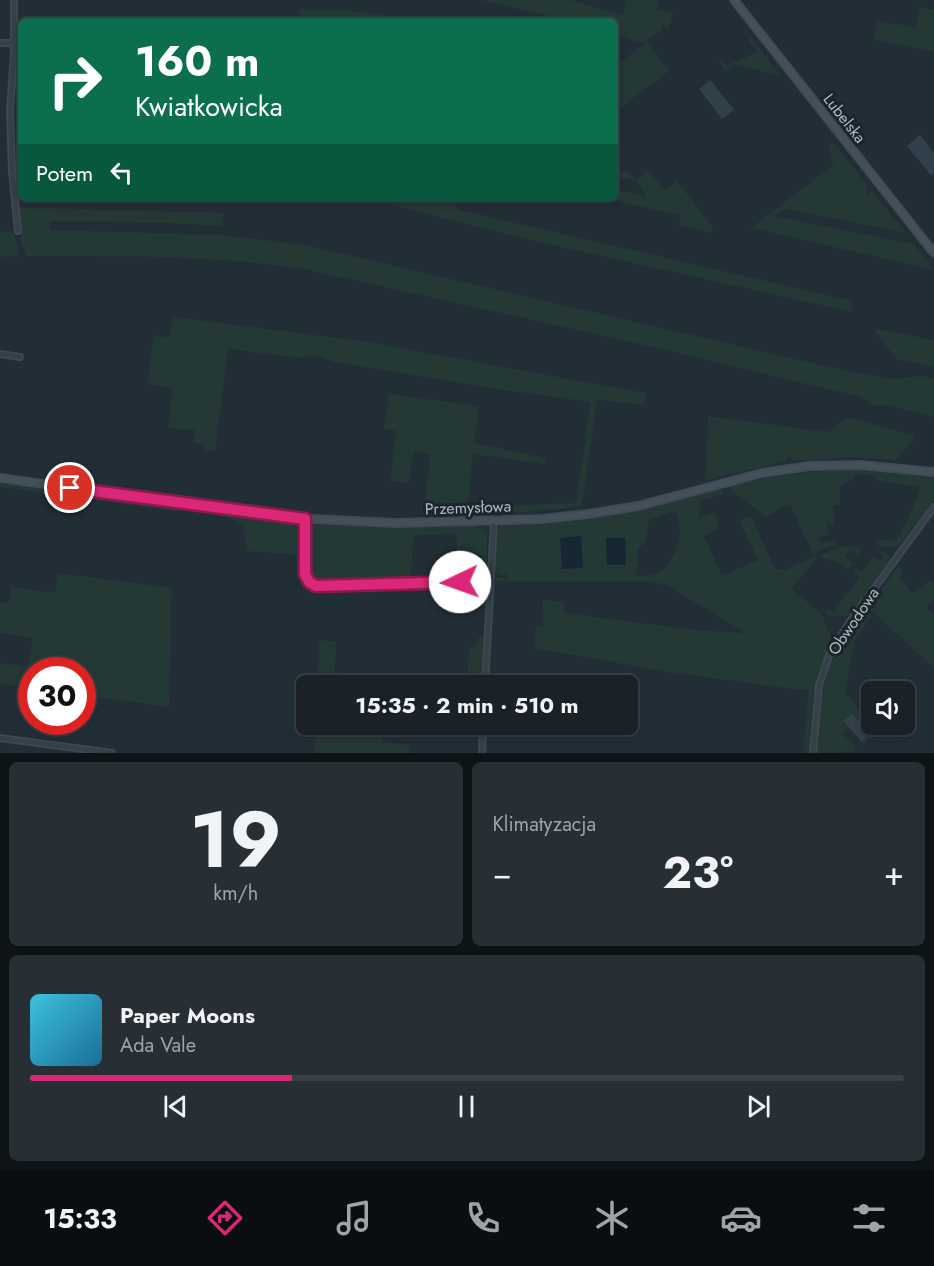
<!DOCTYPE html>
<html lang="pl">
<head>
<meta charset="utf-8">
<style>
  body { margin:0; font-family:Jost,sans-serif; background:#272f34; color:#f1f3f6; height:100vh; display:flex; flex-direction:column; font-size:22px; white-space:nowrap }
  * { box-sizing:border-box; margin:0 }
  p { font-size:20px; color:#9fa4a8 }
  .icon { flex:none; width:33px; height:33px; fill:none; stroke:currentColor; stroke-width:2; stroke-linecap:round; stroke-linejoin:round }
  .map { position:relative; height:753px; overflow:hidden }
  .details { display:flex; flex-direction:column; gap:9px; padding:9px; background:#0e1316; flex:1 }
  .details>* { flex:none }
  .top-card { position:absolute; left:18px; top:18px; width:600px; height:183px; border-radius:9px; box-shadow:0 3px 9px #0003,0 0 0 2px #383f45; background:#0b6e4f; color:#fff; overflow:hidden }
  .tools { position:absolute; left:861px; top:681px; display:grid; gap:12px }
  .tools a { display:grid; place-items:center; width:54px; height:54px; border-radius:9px; background:#1a2228; box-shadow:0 3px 9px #0003,0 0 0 2px #383f45; font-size:30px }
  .speed { position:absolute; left:18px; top:657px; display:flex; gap:12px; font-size:30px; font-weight:700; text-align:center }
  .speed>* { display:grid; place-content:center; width:78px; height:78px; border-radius:50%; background:#1a2228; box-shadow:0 3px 9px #0003,0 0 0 2px #383f45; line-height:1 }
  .speed .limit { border:9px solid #d22; background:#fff; color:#111 }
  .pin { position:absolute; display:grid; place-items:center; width:51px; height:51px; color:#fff; margin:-26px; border:3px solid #fff; border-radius:50%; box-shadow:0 2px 6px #0007 }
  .me { position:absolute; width:66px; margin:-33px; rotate:267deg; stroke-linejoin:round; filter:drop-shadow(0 0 4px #0008) }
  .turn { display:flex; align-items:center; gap:21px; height:126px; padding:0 18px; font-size:27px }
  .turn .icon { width:78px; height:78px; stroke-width:2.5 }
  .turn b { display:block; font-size:42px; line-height:51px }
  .then { display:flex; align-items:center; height:57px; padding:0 18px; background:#0003; gap:12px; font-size:22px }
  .big { font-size:45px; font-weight:700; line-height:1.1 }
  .details .tile { flex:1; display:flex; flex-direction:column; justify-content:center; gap:9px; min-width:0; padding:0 21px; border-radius:9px; background:#272f34 }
  .details .dial { align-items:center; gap:0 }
  .dial b { font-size:78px; line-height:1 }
  .song { display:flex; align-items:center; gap:18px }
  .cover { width:72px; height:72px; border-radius:9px; background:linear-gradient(135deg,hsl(190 70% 55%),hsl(200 70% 35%)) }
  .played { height:6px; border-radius:3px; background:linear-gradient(90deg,#db2777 30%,#383f45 30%) }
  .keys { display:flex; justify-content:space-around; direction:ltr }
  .heat { display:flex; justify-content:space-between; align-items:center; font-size:33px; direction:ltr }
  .details .tiles { flex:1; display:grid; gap:9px; grid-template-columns:1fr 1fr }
  .tile:last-child { grid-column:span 2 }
  .trip { position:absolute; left:296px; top:675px; width:342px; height:60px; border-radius:9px; background:#1a2228; box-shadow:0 3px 9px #0003,0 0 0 2px #383f45; font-weight:700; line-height:60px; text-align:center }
  .tab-bar { display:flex; height:96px; justify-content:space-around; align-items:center; background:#0a0e10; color:#9fa4a8 }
  .tab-bar .icon { width:42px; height:42px }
  .tab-bar .selected { color:#db2777 }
  .tab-bar b { font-size:27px; color:#f1f3f6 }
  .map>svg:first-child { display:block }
</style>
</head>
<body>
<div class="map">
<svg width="934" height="753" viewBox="0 0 934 753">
  <rect width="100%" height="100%" fill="#222e36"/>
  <g fill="#243836" fill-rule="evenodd">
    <polygon points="481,0 570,0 623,15 626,0 659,0 657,9 673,13 669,28 661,25 662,30 643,43 615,35 615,21 568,21"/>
    <polygon points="919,7 934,10 934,51 873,40 877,21 916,27"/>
    <polygon points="300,9 342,10 436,21 300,21"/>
    <path d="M750 36 781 76 734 64 725 70 718 61 721 59 727 66C736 60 747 59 758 51L749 42Z"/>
    <polygon points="647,42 669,71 620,108 615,101 615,67"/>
    <polygon points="833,142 869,187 865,191 867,195 872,191 906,233 785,209 774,216 914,244 934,270 751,228 834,164 830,158 832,155 828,147"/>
    <polygon points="615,169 629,173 635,180 648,170 665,191 677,181 714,229 710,233 679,225 681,216 606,198 615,198 615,189 647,196 635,180 615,177"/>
    <polygon points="362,198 449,198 455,201 459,210 853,301 852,312 530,240"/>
    <path d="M18 207 224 213 222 226 170 223 50 221 49 230 221 235 305 245 834 368 889 379 923 376 934 379V417L885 405 873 406 861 397 627 341 304 269C211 255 120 256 26 256L21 243Z"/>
    <polygon points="14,231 19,256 0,257 0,232"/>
    <polygon points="173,317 362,341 646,393 644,405 597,400 582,506 528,512 424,515 430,454 414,451 409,483 390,481 396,431 384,429 389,394 479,406 474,443 545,458 547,462 543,464 473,454 467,507 576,503 591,402 483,387 333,362 315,355 301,358 228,349 215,451 204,450 204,445 193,442 195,430 168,428 173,388 147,384 154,335 170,338"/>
    <polygon points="876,329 934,340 934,367 896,359 876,332"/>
    <polygon points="708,416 828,432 848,417 916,436 896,460 853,457 793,461 792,458 787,458 787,461 706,480"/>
    <path d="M838 469 872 470 934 476V500L901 543 894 547 878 546 875 539 896 541 908 519 921 487 878 481 875 475 854 474V478L840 486V505H833L835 526H831L827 520 829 535 819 537 820 543 834 541 836 544 815 553 811 550 791 506C779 504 775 516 765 516L728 488 730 486 770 477Z"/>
    <polygon points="0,483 177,506 181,512 0,487"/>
    <path d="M722 488 725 493 701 501 699 518 713 513 716 514 719 529 704 536 722 576 758 560 740 522 739 520 751 516 775 569 786 570 815 556 817 558 791 589 821 613 832 639C815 675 809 713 810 753H803L809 689 801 690 668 672 534 648 536 626H542L543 600 564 602V613L696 630 746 633 666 585 654 582 494 581 496 578H508V574L500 575 495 572 497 529 500 525 559 522 631 512ZM675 511C687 530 675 565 655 574 649 576 642 576 636 576L638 549 646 541 649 520Z"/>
    <polygon points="223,514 300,524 303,528 301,555 246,551 244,527"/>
    <polygon points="308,524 378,527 475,525 487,532 487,572 480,578 455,579 457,534 418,535 413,536 411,581 326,585 315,583 307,575"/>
    <polygon points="846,546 862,548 858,555 851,550 845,557 853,563 847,569 836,561 824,559 819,555"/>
    <polygon points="878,551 888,553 890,560 849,615 832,617 827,615 826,608 833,612 860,577 854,571 855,568 862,572 873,557 880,561 883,556"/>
    <polygon points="897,567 903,571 899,578 914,594 930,580 934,583 934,599 926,607 934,615 934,668 871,610 872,603"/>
    <polygon points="58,573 172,588 169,707 83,695 82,670 32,670 31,688 0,683 0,663 28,667 33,638 0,633 0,602 9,603 11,587 55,593"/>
    <path d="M865 614 871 616 855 639 845 693 868 718 871 717 872 724 878 725 881 730 863 745 862 742 871 733 852 713 843 721 848 727 842 733 855 747V752L816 753C816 708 823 666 849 630 853 623 857 616 865 614Z"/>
    <polygon points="477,638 484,639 482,685 467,685 469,648 476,646"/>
    <polygon points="319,640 336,642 335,672 352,674 352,685 317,685"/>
    <polygon points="316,725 350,725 350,732 382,734 382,742 410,745 410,752 420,753 315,753"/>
  </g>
  <g fill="#162733">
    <polygon points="581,536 583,568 562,569 560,538"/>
    <polygon points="606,538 625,538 626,565 607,565"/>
  </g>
  <g fill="#31404a">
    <polygon points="710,80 734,110 722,119 699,89"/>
    <polygon points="920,135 934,153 934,173 931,175 907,146"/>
    <polygon points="852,713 871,734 862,742 843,721"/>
  </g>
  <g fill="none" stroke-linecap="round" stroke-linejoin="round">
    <g stroke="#3e4951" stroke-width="8">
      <g id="street">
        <polyline points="14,0 14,53 10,111 12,170 18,231"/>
        <polyline points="0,43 13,43"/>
        <polyline points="0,354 20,357"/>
        <polyline points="305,519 305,574 309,582 316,586 451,584 490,579"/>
        <polyline points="485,686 494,520"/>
        <polyline points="0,738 112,753"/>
        <polyline points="482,753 483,724"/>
        <polyline points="813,753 819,685 830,653 853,617 934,507"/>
      </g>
    </g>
    <g stroke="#3e4951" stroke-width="10">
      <g id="secondary">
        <polyline points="734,0 934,253"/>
        <polyline points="0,478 291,518 396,523 542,519 588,514 638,506 762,473 809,466 860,465 934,472"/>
      </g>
    </g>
    <use href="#street" stroke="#354047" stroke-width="4.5"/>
    <use href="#secondary" stroke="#43505a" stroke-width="7"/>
  </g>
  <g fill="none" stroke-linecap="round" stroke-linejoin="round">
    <g stroke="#8e194d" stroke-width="15">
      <polyline id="route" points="70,488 305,519 305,574 309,582 316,586 460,582"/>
    </g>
    <use href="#route" stroke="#db2777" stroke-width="10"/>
  </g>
  <g text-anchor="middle" stroke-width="6" stroke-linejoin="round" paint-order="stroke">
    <g font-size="16" fill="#b0bbc4" stroke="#1b252c">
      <text transform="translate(845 118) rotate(52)" y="6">Lubelska</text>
      <text transform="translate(468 507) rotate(-2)" y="6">Przemysłowa</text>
      <text transform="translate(853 621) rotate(-56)" y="6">Obwodowa</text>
    </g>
  </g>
</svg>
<div class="tools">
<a><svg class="icon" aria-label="sound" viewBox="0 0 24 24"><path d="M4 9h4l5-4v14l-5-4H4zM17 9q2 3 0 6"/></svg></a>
</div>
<div class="speed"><div class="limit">30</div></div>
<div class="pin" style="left:70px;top:488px;background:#d93025"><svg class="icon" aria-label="arrive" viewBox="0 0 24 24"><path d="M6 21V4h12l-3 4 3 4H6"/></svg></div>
<svg class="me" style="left:460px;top:582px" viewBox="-20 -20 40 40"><circle r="19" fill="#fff"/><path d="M0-13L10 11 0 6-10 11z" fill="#db2777"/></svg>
<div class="trip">15:35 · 2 min · 510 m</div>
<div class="top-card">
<div class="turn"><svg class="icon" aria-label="right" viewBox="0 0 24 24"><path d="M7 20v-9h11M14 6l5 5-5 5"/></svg><div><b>160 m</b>Kwiatkowicka</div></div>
<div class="then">Potem<svg class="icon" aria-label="left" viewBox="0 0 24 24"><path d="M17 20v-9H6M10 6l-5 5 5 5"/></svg></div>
</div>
</div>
<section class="details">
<div class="tiles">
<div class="tile dial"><b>19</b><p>km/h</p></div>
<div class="tile"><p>Klimatyzacja</p>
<div class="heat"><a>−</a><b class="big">23°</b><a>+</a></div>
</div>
<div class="tile">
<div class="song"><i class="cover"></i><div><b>Paper Moons</b><p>Ada Vale</p></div></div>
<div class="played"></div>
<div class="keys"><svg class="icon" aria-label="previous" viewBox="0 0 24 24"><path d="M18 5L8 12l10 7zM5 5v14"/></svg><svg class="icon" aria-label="pause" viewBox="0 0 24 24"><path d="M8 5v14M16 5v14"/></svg><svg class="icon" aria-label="next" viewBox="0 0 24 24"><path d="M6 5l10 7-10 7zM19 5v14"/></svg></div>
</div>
</div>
</section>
<nav class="tab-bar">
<b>15:33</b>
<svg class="icon selected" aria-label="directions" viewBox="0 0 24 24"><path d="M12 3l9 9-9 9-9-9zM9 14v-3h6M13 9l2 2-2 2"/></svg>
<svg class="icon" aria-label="music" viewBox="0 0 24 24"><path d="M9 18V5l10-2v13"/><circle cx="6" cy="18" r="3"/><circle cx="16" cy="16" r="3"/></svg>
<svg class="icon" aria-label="phone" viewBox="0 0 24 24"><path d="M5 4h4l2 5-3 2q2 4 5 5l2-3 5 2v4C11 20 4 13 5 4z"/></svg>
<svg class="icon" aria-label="climate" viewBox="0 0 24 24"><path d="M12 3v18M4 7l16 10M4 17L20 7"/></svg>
<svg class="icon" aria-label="car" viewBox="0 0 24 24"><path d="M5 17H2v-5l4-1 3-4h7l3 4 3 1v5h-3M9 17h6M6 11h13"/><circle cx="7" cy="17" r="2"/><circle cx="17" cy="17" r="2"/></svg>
<svg class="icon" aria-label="filters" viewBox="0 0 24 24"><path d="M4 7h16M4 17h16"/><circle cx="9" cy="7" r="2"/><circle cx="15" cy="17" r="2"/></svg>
</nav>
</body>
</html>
